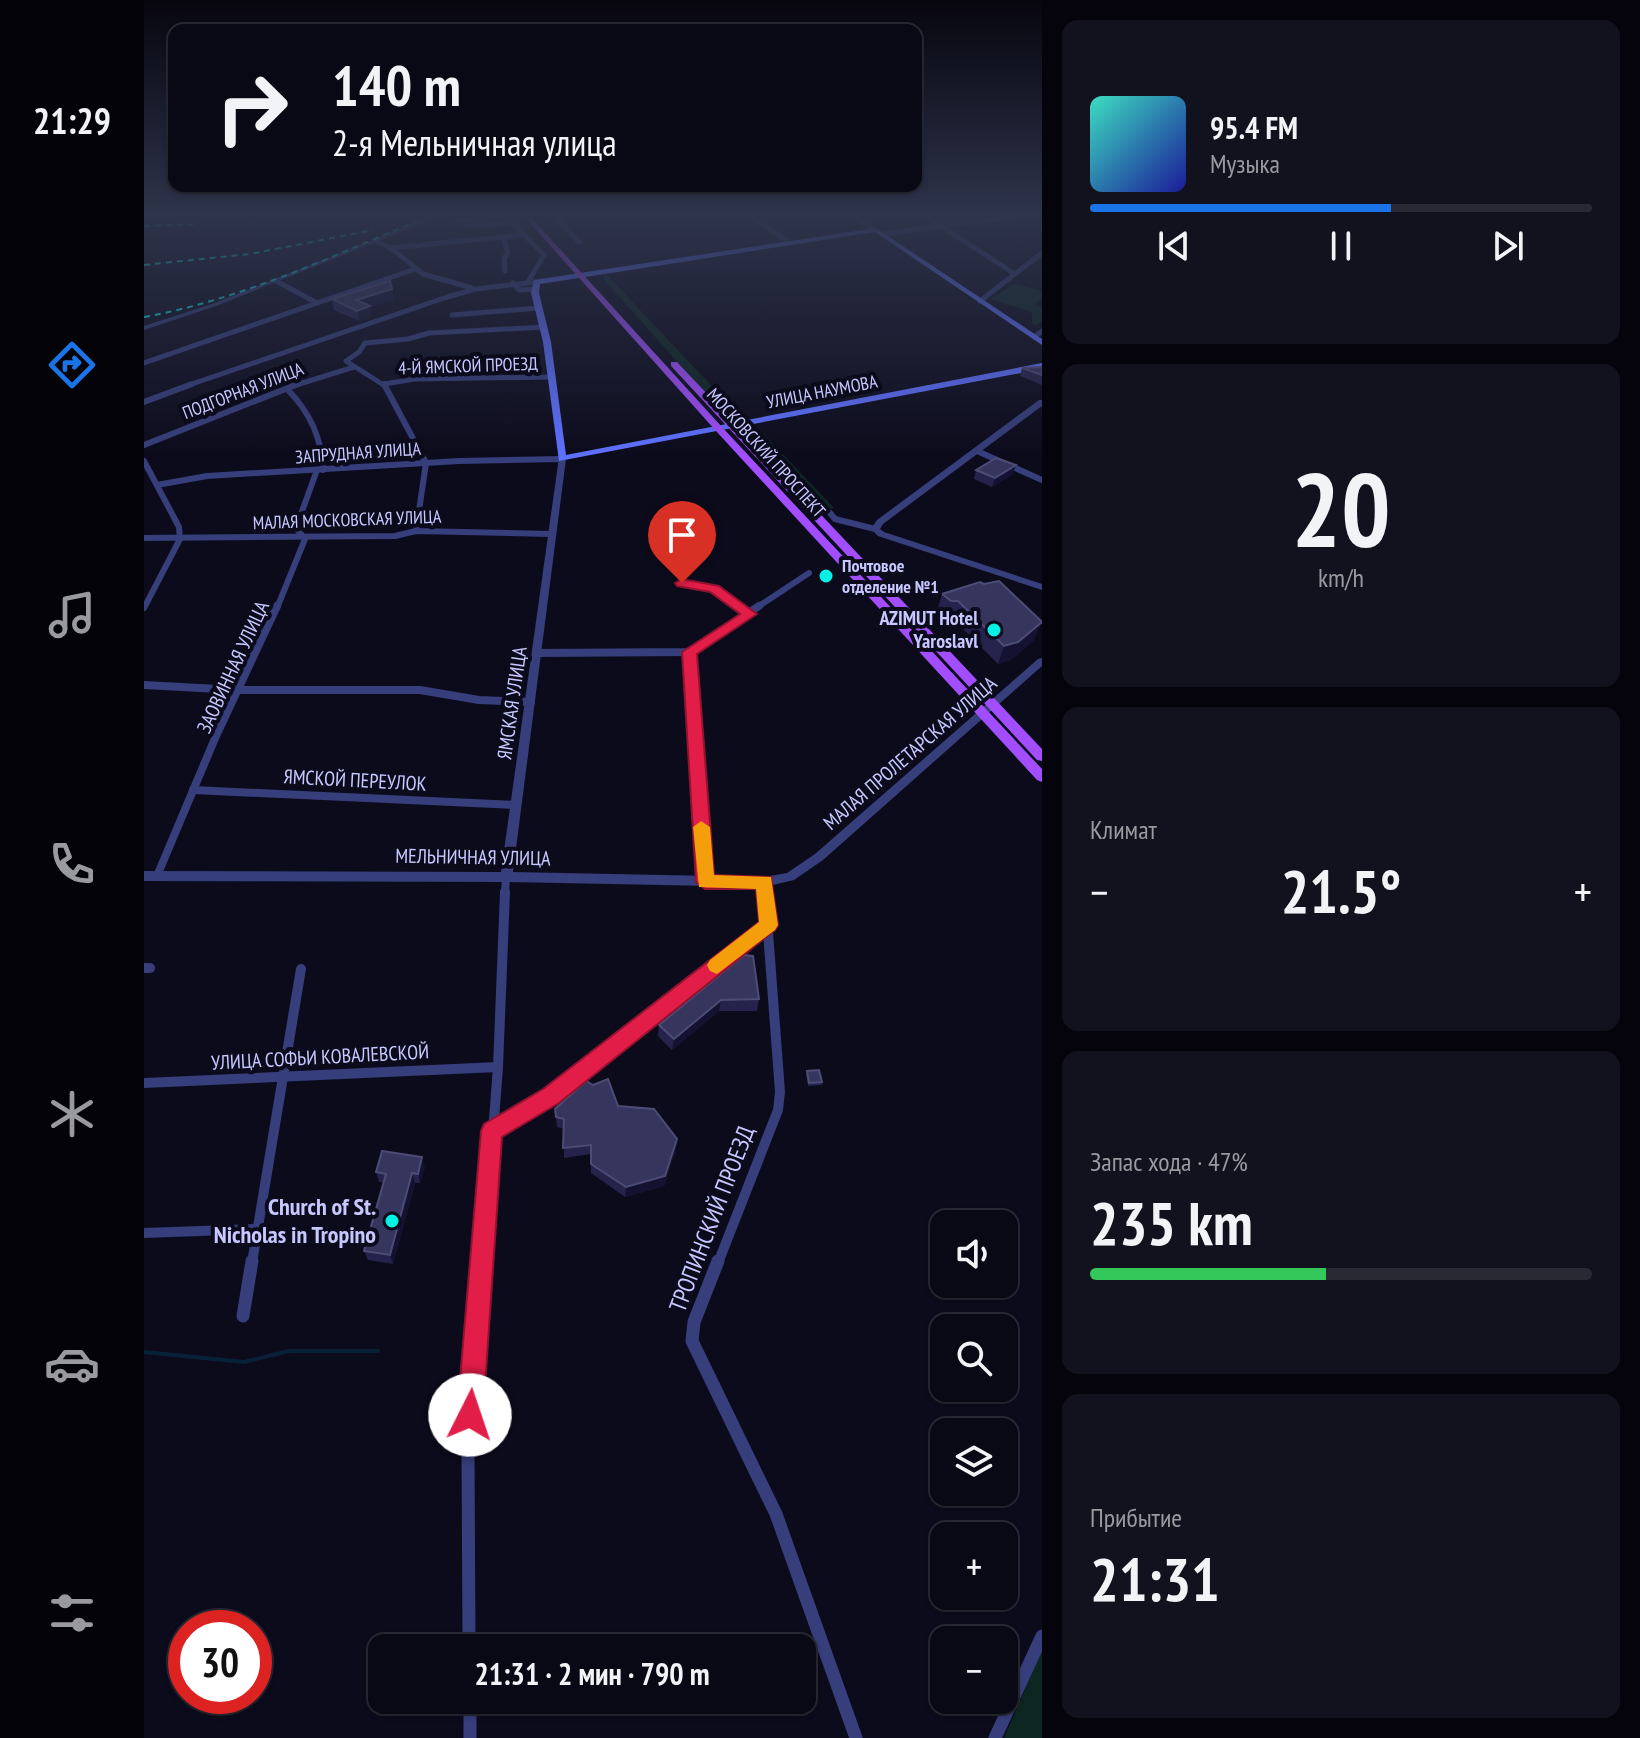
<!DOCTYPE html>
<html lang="ru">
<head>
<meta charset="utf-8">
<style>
  body { margin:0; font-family:"PT Sans Narrow",sans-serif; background:#12111e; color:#f1f3f6; height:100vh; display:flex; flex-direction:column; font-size:30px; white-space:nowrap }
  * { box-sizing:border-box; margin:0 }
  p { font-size:26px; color:#999aa0 }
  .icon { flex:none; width:44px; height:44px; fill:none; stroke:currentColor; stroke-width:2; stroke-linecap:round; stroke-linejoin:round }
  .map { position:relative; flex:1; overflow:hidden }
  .panel { display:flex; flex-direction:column; gap:20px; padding:20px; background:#05040c; width:598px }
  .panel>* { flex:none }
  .hud { position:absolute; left:24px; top:24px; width:754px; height:168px; border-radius:16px; box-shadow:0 2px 6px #0004,0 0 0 2px #292934; background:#090815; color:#f1f3f6; overflow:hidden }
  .fabs { position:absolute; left:786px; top:1210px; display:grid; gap:16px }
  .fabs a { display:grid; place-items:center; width:88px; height:88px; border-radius:16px; background:#090815; box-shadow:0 2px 6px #0004,0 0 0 2px #292934; font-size:40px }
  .speed { position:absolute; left:24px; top:1610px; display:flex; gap:16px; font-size:40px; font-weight:700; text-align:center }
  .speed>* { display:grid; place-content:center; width:104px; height:104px; border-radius:50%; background:#090815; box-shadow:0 2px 6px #0004,0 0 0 2px #292934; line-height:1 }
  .speed .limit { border:12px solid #d22; background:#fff; color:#111 }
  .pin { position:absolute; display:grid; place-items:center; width:68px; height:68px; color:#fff; margin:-82px -34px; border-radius:50% 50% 50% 0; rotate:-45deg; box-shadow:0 0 8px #0007 }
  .pin .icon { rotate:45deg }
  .me { position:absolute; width:88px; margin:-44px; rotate:4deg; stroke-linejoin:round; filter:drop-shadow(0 0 6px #0008) }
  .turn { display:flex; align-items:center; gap:28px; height:168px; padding:0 32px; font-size:36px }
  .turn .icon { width:104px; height:104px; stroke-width:2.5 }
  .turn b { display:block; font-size:56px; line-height:68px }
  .big { font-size:60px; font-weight:600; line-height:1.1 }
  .panel .widget { flex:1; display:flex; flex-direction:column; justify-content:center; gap:12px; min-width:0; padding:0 28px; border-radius:16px; background:#12111e }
  .panel .dial { align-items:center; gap:0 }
  .dial b { font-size:104px; line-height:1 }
  .song { display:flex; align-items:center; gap:24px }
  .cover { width:96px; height:96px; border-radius:12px; background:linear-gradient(135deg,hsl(170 70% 55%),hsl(240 70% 35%)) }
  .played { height:8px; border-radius:4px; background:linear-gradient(90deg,#1a73e8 60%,#292934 60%) }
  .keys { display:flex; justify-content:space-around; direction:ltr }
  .heat { display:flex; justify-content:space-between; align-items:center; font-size:44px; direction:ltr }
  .charge { height:12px; border-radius:6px; background:linear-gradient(90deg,#34c759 47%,#292934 0) }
  .trip { position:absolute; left:224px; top:1634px; width:448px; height:80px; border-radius:16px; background:#090815; box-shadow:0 2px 6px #0004,0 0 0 2px #292934; font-weight:600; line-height:80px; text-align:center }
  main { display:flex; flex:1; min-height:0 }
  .dock { display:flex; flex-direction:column; width:144px; justify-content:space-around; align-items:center; background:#040308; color:#999aa0 }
  .dock .icon { width:56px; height:56px }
  .dock .current { color:#1a73e8 }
  .dock b { font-size:36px; color:#f1f3f6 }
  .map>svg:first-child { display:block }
</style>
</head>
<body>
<main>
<nav class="dock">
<b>21:29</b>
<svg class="icon current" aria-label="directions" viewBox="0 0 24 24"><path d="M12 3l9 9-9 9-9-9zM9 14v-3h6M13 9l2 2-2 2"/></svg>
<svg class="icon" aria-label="music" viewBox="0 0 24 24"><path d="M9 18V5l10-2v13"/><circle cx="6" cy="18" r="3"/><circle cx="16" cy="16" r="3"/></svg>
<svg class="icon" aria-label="phone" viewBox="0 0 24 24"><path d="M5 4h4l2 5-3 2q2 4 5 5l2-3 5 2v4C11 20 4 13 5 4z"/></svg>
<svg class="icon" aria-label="climate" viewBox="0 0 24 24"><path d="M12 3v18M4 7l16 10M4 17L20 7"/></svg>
<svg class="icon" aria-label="car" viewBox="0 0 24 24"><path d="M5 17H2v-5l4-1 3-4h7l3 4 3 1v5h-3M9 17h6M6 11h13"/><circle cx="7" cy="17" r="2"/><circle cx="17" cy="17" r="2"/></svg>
<svg class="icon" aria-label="filters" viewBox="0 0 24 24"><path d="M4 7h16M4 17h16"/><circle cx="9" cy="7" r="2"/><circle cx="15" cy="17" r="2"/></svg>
</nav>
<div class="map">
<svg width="898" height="1738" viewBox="0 0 898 1738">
  <rect width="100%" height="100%" fill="#0c0b1c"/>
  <g fill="#0e2622">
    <polygon points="462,274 597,417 581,416 459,278"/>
    <polygon points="871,284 898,291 898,298 891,304 898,308 898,321 893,325 888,324 888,312 846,299"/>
    <polygon points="614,428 690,508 673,512 606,435 607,430"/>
    <polygon points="898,1650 898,1738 860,1738"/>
  </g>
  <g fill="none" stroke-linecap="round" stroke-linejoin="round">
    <polyline stroke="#082138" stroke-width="4" points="0,1352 100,1362 145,1351 234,1351"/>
    <g stroke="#363e7b" stroke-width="5">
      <polyline points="360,214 400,255 384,282 389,282"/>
      <polyline points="408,214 435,242"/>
      <polyline points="605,214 646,243"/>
      <polyline points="707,214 732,230"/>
      <polyline points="778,214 871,274"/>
      <polyline points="410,216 424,214"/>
      <polyline points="313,221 361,215"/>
      <polyline points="323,226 368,223"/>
      <polyline points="738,234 887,214"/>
      <polyline points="359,238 364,253 360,258 361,271"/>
      <polyline points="233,242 247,248 279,274 328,288"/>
      <polyline points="247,248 378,235"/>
      <polyline points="132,281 173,303"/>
      <polyline points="369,283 375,290 392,289"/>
      <polyline points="836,301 898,253"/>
      <polyline points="308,315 394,308"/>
      <polyline points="890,337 898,331"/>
      <polyline points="0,363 271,269"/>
      <polyline points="240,384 271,379 409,377"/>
      <polyline points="42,386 303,297 332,289 393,282"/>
      <polyline points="149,386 210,367"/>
      <polyline points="241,386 202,361 215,352 221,343 264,339 285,333 401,327"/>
    </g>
    <g stroke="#363e7b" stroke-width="6">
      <polyline points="240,384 282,463 272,531"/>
      <path d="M143 389C166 412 178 438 179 470"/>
      <polyline points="0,402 48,384"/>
      <polyline points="0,445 154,384"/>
      <polyline points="833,451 898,480"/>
      <polyline points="0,461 35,527 36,539 0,608"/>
      <polyline points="13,485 63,476 315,461 418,459"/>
      <polyline points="686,513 691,519 731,529"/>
      <polyline points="0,538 251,536 272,531 407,534"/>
      <polyline points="538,583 570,589 596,608"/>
      <polyline points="133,608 161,539 152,528 173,470"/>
      <polyline points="612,608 665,573"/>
    </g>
    <g stroke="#363e7b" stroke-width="8">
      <polyline points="593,606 605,614"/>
      <polyline points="545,652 561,882"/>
      <polyline points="394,653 545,652 615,606"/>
      <polyline points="0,685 93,690 276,690 335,700 387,702"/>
      <polyline points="49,790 372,805"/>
      <polyline points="13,876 72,736 133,606"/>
      <polyline points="620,882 621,894"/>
      <polyline points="361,894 362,877"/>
    </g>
    <g stroke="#363e7b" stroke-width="10">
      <polyline points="0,968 6,968"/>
      <polyline points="0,1083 354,1067"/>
      <polyline points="348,1131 407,1096 625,925"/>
      <polyline points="0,1233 115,1229"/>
      <polyline points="108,1263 157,969"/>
      <polyline points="339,1263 354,1067 361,892"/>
      <polyline points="574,1263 634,1110 636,1092 621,892"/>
    </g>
    <g stroke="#363e7b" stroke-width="13">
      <polyline points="574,1261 550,1322 548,1341 632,1514 712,1738"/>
      <polyline points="99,1316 108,1261"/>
      <polyline points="325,1648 324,1447 339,1261"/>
      <polyline points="326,1700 326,1738"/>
      <polyline points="851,1738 898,1636"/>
    </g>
    <g fill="#363e7b" fill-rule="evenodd">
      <polygon points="295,214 302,214 72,306 0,330 0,326 68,304"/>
      <polygon points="895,400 898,400 898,406 739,524 736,529 740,532 898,584 898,590 734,536 727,529 733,520"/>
      <polygon points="415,457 422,459 369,872 620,877 643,873 671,854 894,659 898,658 898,666 679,860 650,880 620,887 362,882 0,881 0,871 357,872"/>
    </g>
    <polygon fill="#5e71ff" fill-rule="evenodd" points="732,228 898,339 898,345 731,232 396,284 395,293 407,342 422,455 898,363 898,369 415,461 399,342 387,293 390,280"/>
    <g fill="#a24eff" fill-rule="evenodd">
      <polygon points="378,214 384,214 578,427 898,769 898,782 893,780 572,431"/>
      <polygon points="527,362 533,362 898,749 898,761 893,760 527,366"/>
    </g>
    <g stroke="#01f1e5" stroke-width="2" stroke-dasharray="6 5" stroke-linecap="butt">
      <polyline points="0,226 55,224"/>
      <polyline points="0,265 106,254 229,230"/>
      <path d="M0 317C101 299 196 252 291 214"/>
    </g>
  </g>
  <g fill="#25234b">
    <polygon points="188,299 250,299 226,307 227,317 215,321 190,310"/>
    <polygon points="898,367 898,385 876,376 878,368"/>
    <polygon points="832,470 869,474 848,487 830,479"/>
    <polygon points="836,582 890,640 867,660 854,664 809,619 802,619 793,612 798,594"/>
    <polygon points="600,955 615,999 613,1011 575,1011 528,1050 514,1036 515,1025"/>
    <polygon points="663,1071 678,1082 678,1085 664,1086 662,1074"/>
    <polygon points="474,1106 532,1149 520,1186 481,1197 447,1173 447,1154 420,1158 420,1129 413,1127 411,1109"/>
    <polygon points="281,1167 276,1183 271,1183 249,1264 224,1260 220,1251 240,1182 235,1182 232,1172"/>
  </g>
  <g fill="#141230">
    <polygon points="248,289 250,299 226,307 227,317 215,321 212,300"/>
    <polygon points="872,465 869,474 848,487 851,478"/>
    <polygon points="898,622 890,640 867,660 854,664 860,646"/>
    <polygon points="577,1000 575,1011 528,1050 530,1039"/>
    <polygon points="533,1139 532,1149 520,1186 481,1197 482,1187"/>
    <polygon points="278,1157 281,1167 276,1183 274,1174"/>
    <polygon points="268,1173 271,1183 249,1264 246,1255"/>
  </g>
  <g fill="#36355e" stroke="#4d4c77" stroke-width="2">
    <polygon points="246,281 248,289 212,300 226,306 213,311 188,299"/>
    <polygon points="898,367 898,375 878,368"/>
    <polygon points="852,458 872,465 851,478 832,470"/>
    <polygon points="855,581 898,622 874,642 860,646 814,601 807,601 798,594 836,582 840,584"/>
    <polygon points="600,955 609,956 615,999 577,1000 530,1039 515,1025"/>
    <polygon points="675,1070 678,1082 665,1083 663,1071"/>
    <polygon points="464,1079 474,1106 510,1109 533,1139 521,1176 482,1187 447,1164 447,1145 419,1148 420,1119 412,1117 411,1109 442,1081 449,1085"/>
    <polygon points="238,1151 278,1157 274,1174 268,1173 246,1255 220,1251 242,1174 232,1172"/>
  </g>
  <linearGradient id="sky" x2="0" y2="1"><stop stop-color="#07060f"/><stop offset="0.47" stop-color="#2e344b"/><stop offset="1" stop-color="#2e344b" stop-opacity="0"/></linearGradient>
  <rect width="898" height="457" fill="url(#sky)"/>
  <polygon fill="#e11d48" stroke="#92132f" stroke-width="2" points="538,579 575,586 613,614 553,654 570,875 627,877 634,925 631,930 415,1103 358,1137 339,1415 336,1424 326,1428 317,1424 313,1415 337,1131 340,1124 399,1089 615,922 612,889 561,889 552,882 538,652 596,614 566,592 533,586 531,583"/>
  <polygon fill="#f59e0b" points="557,821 566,827 570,875 627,877 634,925 631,930 573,974 566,971 563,965 566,960 615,922 612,889 555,887 549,827"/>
  <g fill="#01f1e5" stroke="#0c0b1c" stroke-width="3">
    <circle cx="682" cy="576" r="8"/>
    <circle cx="850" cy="630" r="8"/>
    <circle cx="248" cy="1221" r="8"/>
  </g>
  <g text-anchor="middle" stroke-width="8" stroke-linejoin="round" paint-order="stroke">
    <g font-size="18" fill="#c6c8ff" stroke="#0c0b1c">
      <text transform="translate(324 366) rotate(-2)" y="6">4-Й ЯМСКОЙ ПРОЕЗД</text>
      <text transform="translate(99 391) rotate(-21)" y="6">ПОДГОРНАЯ УЛИЦА</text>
      <text transform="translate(678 392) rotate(-11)" y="6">УЛИЦА НАУМОВА</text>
      <text transform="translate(214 453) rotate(-4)" y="6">ЗАПРУДНАЯ УЛИЦА</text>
      <text transform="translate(622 453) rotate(48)" y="6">МОСКОВСКИЙ ПРОСПЕКТ</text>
      <text transform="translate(203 520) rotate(-2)" y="6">МАЛАЯ МОСКОВСКАЯ УЛИЦА</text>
    </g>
    <g font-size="18" font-weight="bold" fill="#c6c8ff" stroke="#0c0b1c" text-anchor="start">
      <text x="698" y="572">Почтовое<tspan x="698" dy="21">отделение №1</tspan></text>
    </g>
    <g font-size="20" font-weight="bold" fill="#c6c8ff" stroke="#0c0b1c" text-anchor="end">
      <text x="834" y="625">AZIMUT Hotel<tspan x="834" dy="23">Yaroslavl</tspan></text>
    </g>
    <g font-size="20" fill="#c6c8ff" stroke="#0c0b1c">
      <text transform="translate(89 667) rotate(-65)" y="7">ЗАОВИННАЯ УЛИЦА</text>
      <text transform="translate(368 703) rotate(-82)" y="7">ЯМСКАЯ УЛИЦА</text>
      <text transform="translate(766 753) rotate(-41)" y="7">МАЛАЯ ПРОЛЕТАРСКАЯ УЛИЦА</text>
      <text transform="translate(211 780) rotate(3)" y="7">ЯМСКОЙ ПЕРЕУЛОК</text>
      <text transform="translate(329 857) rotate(1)" y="7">МЕЛЬНИЧНАЯ УЛИЦА</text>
      <text transform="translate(176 1057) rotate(-3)" y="7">УЛИЦА СОФЬИ КОВАЛЕВСКОЙ</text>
    </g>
    <g font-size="24" font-weight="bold" fill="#c6c8ff" stroke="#0c0b1c" text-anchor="end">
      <text x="232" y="1215">Church of St.<tspan x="232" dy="28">Nicholas in Tropino</tspan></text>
    </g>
    <g font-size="24" fill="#c6c8ff" stroke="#0c0b1c">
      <text transform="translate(568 1219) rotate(-69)" y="8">ТРОПИНСКИЙ ПРОЕЗД</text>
    </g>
  </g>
</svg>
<div class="fabs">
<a><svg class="icon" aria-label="sound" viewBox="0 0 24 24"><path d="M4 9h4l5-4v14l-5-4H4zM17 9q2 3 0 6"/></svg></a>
<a><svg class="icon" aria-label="search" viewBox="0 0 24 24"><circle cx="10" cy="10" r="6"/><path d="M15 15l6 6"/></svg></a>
<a><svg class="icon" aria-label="layers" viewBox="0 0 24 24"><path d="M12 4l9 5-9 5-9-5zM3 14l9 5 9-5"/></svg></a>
<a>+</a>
<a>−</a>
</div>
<div class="speed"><div class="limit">30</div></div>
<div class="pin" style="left:538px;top:583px;background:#d93025"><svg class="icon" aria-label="arrive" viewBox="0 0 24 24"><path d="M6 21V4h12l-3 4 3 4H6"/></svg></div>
<svg class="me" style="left:326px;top:1415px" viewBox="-20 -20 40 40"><circle r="19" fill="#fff"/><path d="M0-13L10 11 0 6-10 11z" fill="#e11d48"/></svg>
<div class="trip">21:31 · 2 мин · 790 m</div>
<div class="hud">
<div class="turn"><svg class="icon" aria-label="right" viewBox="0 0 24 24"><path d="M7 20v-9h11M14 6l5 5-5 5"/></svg><div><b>140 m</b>2-я Мельничная улица</div></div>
</div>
</div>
<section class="panel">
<div class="widget">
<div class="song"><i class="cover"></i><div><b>95.4 FM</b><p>Музыка</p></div></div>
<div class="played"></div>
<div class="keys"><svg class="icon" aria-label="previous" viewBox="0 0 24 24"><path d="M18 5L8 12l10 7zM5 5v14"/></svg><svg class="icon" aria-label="pause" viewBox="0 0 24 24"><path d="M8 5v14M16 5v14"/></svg><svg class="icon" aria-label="next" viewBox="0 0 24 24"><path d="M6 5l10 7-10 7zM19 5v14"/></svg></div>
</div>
<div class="widget dial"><b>20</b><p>km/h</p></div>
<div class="widget"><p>Климат</p>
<div class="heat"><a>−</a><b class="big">21.5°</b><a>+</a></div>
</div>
<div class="widget"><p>Запас хода · 47%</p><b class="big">235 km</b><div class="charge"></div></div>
<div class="widget"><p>Прибытие</p><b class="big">21:31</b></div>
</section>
</main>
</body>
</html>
